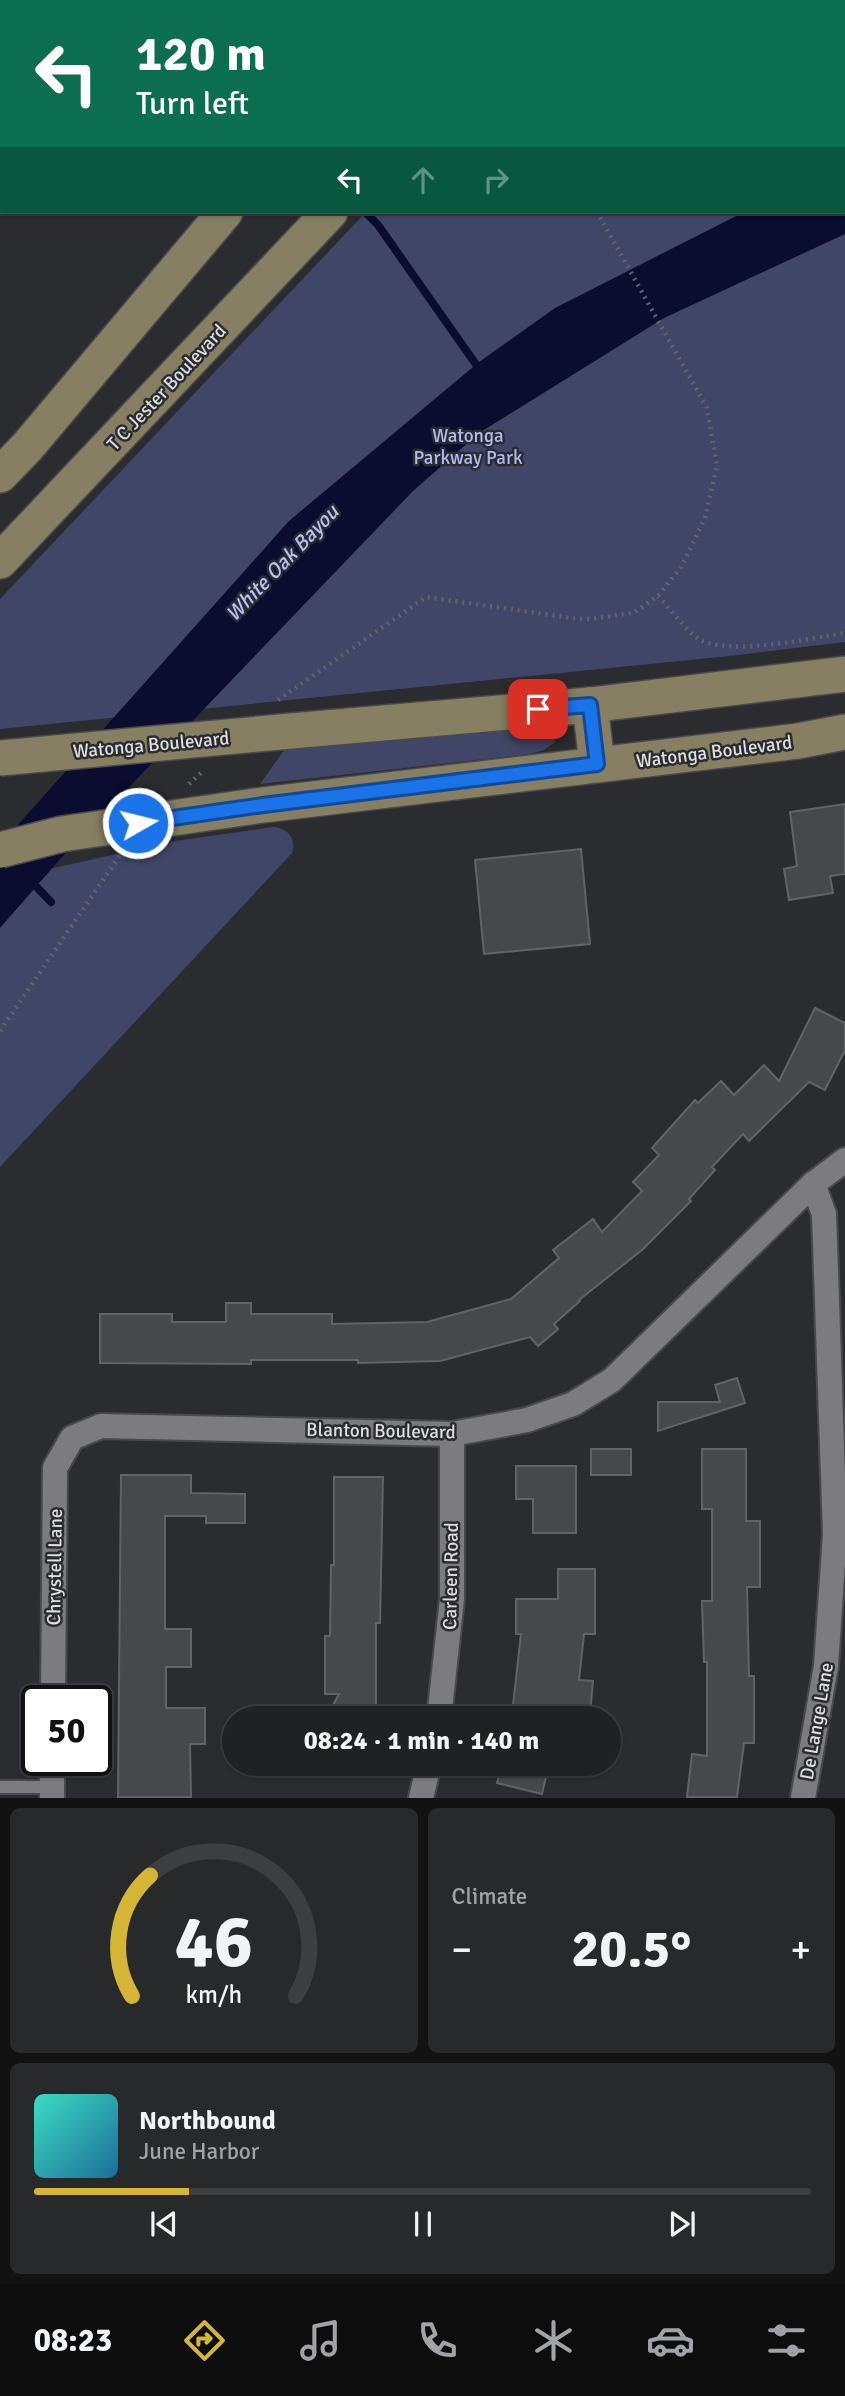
<!DOCTYPE html>
<html lang="en">
<head>
<meta charset="utf-8">
<style>
  body { margin:0; font-family:Signika,sans-serif; background:#28292b; color:#f1f3f6; height:100vh; display:flex; flex-direction:column; font-size:26px; white-space:nowrap }
  * { box-sizing:border-box; margin:0 }
  p { font-size:23px; color:#a2a3a6 }
  .icon { flex:none; width:38px; height:38px; fill:none; stroke:currentColor; stroke-width:2; stroke-linecap:round; stroke-linejoin:round }
  .map { position:relative; height:1798px; overflow:hidden }
  .side { display:flex; flex-direction:column; gap:10px; padding:10px; background:#121213; flex:1 }
  .side>* { flex:none }
  .top-card { position:absolute; left:0px; top:0px; width:845px; height:214px; box-shadow:0 2px 5px #0004,0 0 0 2px #3d3e41; background:#0b6e4f; color:#fff; overflow:hidden }
  .speed { position:absolute; left:21px; top:1685px; display:flex; gap:14px; font-size:35px; font-weight:700; text-align:center }
  .speed>* { display:grid; place-content:center; width:91px; height:91px; border-radius:50%; background:#202123; box-shadow:0 2px 5px #0004,0 0 0 2px #3d3e41; line-height:1 }
  .speed .limit { border:4px solid #111; border-radius:10px; background:#fff; color:#111 }
  .pin { position:absolute; display:grid; place-items:center; width:60px; height:60px; color:#fff; margin:-30px; border-radius:14px; box-shadow:0 4px 10px #0006 }
  .me { position:absolute; width:77px; margin:-38px; rotate:82deg; stroke-linejoin:round; filter:drop-shadow(0 0 5px #0008) }
  .turn { display:flex; align-items:center; gap:24px; height:147px; padding:0 21px; font-size:32px }
  .turn .icon { width:91px; height:91px; stroke-width:2.5 }
  .turn b { display:block; font-size:49px; line-height:60px }
  .lanes { display:flex; align-items:center; height:66px; padding:0 21px; background:#0003; justify-content:center; gap:35px; direction:ltr }
  .lanes .off { opacity:.35 }
  .big { font-size:52px; font-weight:700; line-height:1.1 }
  .side .tile { flex:1; display:flex; flex-direction:column; justify-content:center; gap:10px; min-width:0; padding:0 24px; border-radius:10px; background:#28292b }
  .side .dial { align-items:center; gap:0 }
  .dial svg { height:182px; overflow:visible; fill:none; stroke:#3d3e41; stroke-width:7; stroke-linecap:round; text-anchor:middle }
  .dial text { fill:#f1f3f6; stroke:none }
  .song { display:flex; align-items:center; gap:21px }
  .cover { width:84px; height:84px; border-radius:10px; background:linear-gradient(135deg,hsl(170 70% 55%),hsl(200 70% 35%)) }
  .played { height:7px; border-radius:4px; background:linear-gradient(90deg,#d5b535 20%,#3d3e41 20%) }
  .keys { display:flex; justify-content:space-around; direction:ltr }
  .heat { display:flex; justify-content:space-between; align-items:center; font-size:38px; direction:ltr }
  .side .tiles { flex:1; display:grid; gap:10px; grid-template-columns:1fr 1fr }
  .tile:last-child { grid-column:span 2 }
  .trip { position:absolute; left:222px; top:1706px; width:399px; height:70px; border-radius:35px; background:#202123; box-shadow:0 2px 5px #0004,0 0 0 2px #3d3e41; font-weight:700; line-height:70px; text-align:center }
  .dock { display:flex; height:112px; justify-content:space-around; align-items:center; background:#0d0d0e; color:#a2a3a6 }
  .dock .icon { width:49px; height:49px }
  .dock .on { color:#d5b535 }
  .dock b { font-size:32px; color:#f1f3f6 }
  .map>svg:first-child { display:block }
</style>
</head>
<body>
<div class="map">
<svg width="845" height="1798" viewBox="0 0 845 1798">
  <rect width="100%" height="100%" fill="#2b2c2f"/>
  <g fill="#404667">
    <polygon points="580,0 845,0 845,642 730,656 0,729 0,599 366,212 844,212 844,2 578,2"/>
    <polygon points="542,726 554,731 555,742 544,750 530,754 260,784 285,749"/>
    <path d="M273 827C287 828 297 838 292 853L0 1167V880L175 841Z"/>
  </g>
  <polygon fill="#0a0c30" points="845,159 845,234 664,318 479,433 413,491 62,857 0,928 0,845 289,521 479,362 555,308 744,212 844,212"/>
  <g fill="none" stroke-linecap="round" stroke-linejoin="round">
    <g stroke="#0a0c30" stroke-width="8">
      <polyline points="114,0 114,2"/>
      <polyline points="365,212 378,225 482,373"/>
      <polyline points="29,879 51,902"/>
    </g>
  </g>
  <g fill="#47484b" stroke="#626366" stroke-width="2">
    <polygon points="845,804 845,874 830,876 833,893 789,900 784,869 797,866 790,812"/>
    <polygon points="581,849 590,944 484,954 475,860"/>
    <polygon points="815,1008 845,1023 845,1050 825,1090 809,1082 749,1141 743,1134 712,1167 715,1170 689,1199 691,1201 642,1250 579,1300 580,1301 554,1324 558,1329 538,1346 530,1337 440,1361 358,1363 358,1360 251,1360 251,1364 100,1363 100,1314 172,1314 172,1322 226,1322 226,1303 251,1303 251,1314 332,1314 332,1324 427,1322 511,1299 559,1258 553,1250 593,1219 602,1232 642,1191 633,1182 659,1155 652,1148 695,1100 698,1103 721,1081 734,1095 764,1065 779,1081"/>
    <polygon points="737,1378 745,1403 658,1431 658,1402 720,1402 715,1385"/>
    <rect x="591" y="1449" width="40" height="26"/>
    <polygon points="702,1449 746,1449 746,1521 760,1521 760,1587 747,1587 749,1676 754,1676 754,1743 744,1743 737,1797 687,1797 692,1754 707,1756 707,1662 704,1662 702,1601 712,1601 712,1509 702,1509"/>
    <polygon points="516,1466 576,1466 576,1533 533,1533 533,1499 516,1499"/>
    <polygon points="121,1475 191,1475 191,1493 245,1494 245,1523 206,1523 206,1516 165,1516 165,1629 191,1629 191,1667 166,1667 166,1708 205,1708 205,1744 190,1744 191,1797 118,1797"/>
    <polygon points="334,1477 383,1477 380,1623 376,1623 376,1718 326,1718 339,1694 325,1694 325,1636 330,1636 331,1565 334,1565"/>
    <polygon points="558,1569 595,1569 595,1634 584,1634 579,1680 593,1681 590,1714 513,1705 521,1634 516,1634 516,1599 558,1599"/>
    <polygon points="502,1764 549,1764 542,1794 497,1783"/>
  </g>
  <g fill="none" stroke-linecap="round" stroke-linejoin="round">
    <g stroke="#49494c" stroke-width="16">
      <polyline id="lane" points="0,1787 52,1787"/>
    </g>
    <g stroke="#49494c" stroke-width="28">
      <g id="street">
        <polyline points="428,0 430,2"/>
        <polyline points="486,2 488,0"/>
        <polyline points="53,1701 55,1468 72,1438 101,1426 452,1434 527,1420 573,1404 612,1380 813,1184 845,1160"/>
        <polyline points="439,1718 452,1599 452,1434"/>
        <polyline points="52,1798 52,1760"/>
        <polyline points="421,1798 429,1764"/>
        <polyline points="803,1798 826,1666 835,1534 824,1214 813,1184"/>
      </g>
    </g>
    <g stroke="#49494c" stroke-width="38">
      <g id="secondary">
        <polyline points="401,2 402,0"/>
        <polyline points="532,2 534,0"/>
        <polyline points="0,475 28,446 225,212"/>
        <polyline points="0,561 330,212"/>
        <polyline points="590,705 597,764"/>
        <polyline points="291,731 590,705 845,674"/>
        <polyline points="263,805 798,741 845,732"/>
      </g>
    </g>
    <g stroke="#626366" stroke-width="4.5" stroke-dasharray="2 5" stroke-linecap="butt">
      <polyline points="656,2 664,0"/>
      <path d="M658 596C668 606 688 633 699 639 728 657 811 638 845 633"/>
      <polyline points="278,700 426,597 572,618 591,619 633,613 658,596 681,567 705,518 717,466 707,408 597,212"/>
      <polyline points="189,784 203,771"/>
      <polyline points="0,1031 120,855"/>
    </g>
    <use href="#lane" stroke="#7c7c80" stroke-width="12"/>
    <use href="#street" stroke="#7c7c80" stroke-width="24"/>
    <use href="#secondary" stroke="#867f62" stroke-width="35"/>
    <g stroke="#49494c" stroke-width="38" stroke-linecap="butt">
      <g id="secondary-bridge">
        <polyline points="0,758 291,731"/>
        <polyline points="0,850 62,834 263,805"/>
      </g>
    </g>
    <use href="#secondary-bridge" stroke="#867f62" stroke-width="35"/>
  </g>
  <g fill="none" stroke-linecap="round" stroke-linejoin="round">
    <g stroke="#114b97" stroke-width="18">
      <polyline id="route" points="138,823 263,805 597,764 590,705 538,709"/>
    </g>
    <use href="#route" stroke="#1a73e8" stroke-width="12"/>
  </g>
  <g text-anchor="middle" stroke-width="5" stroke-linejoin="round" paint-order="stroke">
    <g font-size="19" fill="#dfdfe1" stroke="#2b2c2f">
      <text transform="translate(166 387) rotate(-47)" y="7">T C Jester Boulevard</text>
      <text transform="translate(151 744) rotate(-5)" y="7">Watonga Boulevard</text>
      <text transform="translate(714 751) rotate(-7)" y="7">Watonga Boulevard</text>
      <text transform="translate(381 1430) rotate(1)" y="7">Blanton Boulevard</text>
      <text transform="translate(54 1567) rotate(-89)" y="7">Chrystell Lane</text>
      <text transform="translate(450 1576) rotate(-89)" y="7">Carleen Road</text>
      <text transform="translate(816 1721) rotate(-80)" y="7">De Lange Lane</text>
    </g>
    <g font-size="19" fill="#afbbf4" stroke="#2b2c2f">
      <text x="468" y="442">Watonga<tspan x="468" dy="22">Parkway Park</tspan></text>
    </g>
    <g font-size="21" font-style="italic" fill="#b6c2fb" stroke="#2b2c2f">
      <text transform="translate(282 563) rotate(-46)" y="7">White Oak Bayou</text>
    </g>
  </g>
</svg>
<div class="speed"><div class="limit">50</div></div>
<div class="pin" style="left:538px;top:709px;background:#d93025"><svg class="icon" aria-label="arrive" viewBox="0 0 24 24"><path d="M6 21V4h12l-3 4 3 4H6"/></svg></div>
<svg class="me" style="left:138px;top:823px" viewBox="-20 -20 40 40"><circle r="17" fill="#1a73e8" stroke="#fff" stroke-width="3"/><path d="M0-11L8 9 0 5-8 9z" fill="#fff"/></svg>
<div class="trip">08:24 · 1 min · 140 m</div>
<div class="top-card">
<div class="turn"><svg class="icon" aria-label="left" viewBox="0 0 24 24"><path d="M17 20v-9H6M10 6l-5 5 5 5"/></svg><div><b>120 m</b>Turn left</div></div>
<div class="lanes"><svg class="icon" aria-label="left" viewBox="0 0 24 24"><path d="M17 20v-9H6M10 6l-5 5 5 5"/></svg><svg class="icon off" aria-label="ahead" viewBox="0 0 24 24"><path d="M12 20V5M6 11l6-6 6 6"/></svg><svg class="icon off" aria-label="right" viewBox="0 0 24 24"><path d="M7 20v-9h11M14 6l5 5-5 5"/></svg></div>
</div>
</div>
<section class="side">
<div class="tiles">
<div class="tile dial"><svg viewBox="0 0 100 80">
<path d="M14 69A42 42 0 1 1 86 69"/>
<path d="M14 69A42 42 0 0 1 22 16" stroke="#d5b535"/>
<text x="50" y="56" font-size="32" font-weight="700">46</text>
<text x="50" y="72" font-size="11">km/h</text>
</svg></div>
<div class="tile"><p>Climate</p>
<div class="heat"><a>−</a><b class="big">20.5°</b><a>+</a></div>
</div>
<div class="tile">
<div class="song"><i class="cover"></i><div><b>Northbound</b><p>June Harbor</p></div></div>
<div class="played"></div>
<div class="keys"><svg class="icon" aria-label="previous" viewBox="0 0 24 24"><path d="M18 5L8 12l10 7zM5 5v14"/></svg><svg class="icon" aria-label="pause" viewBox="0 0 24 24"><path d="M8 5v14M16 5v14"/></svg><svg class="icon" aria-label="next" viewBox="0 0 24 24"><path d="M6 5l10 7-10 7zM19 5v14"/></svg></div>
</div>
</div>
</section>
<nav class="dock">
<b>08:23</b>
<svg class="icon on" aria-label="directions" viewBox="0 0 24 24"><path d="M12 3l9 9-9 9-9-9zM9 14v-3h6M13 9l2 2-2 2"/></svg>
<svg class="icon" aria-label="music" viewBox="0 0 24 24"><path d="M9 18V5l10-2v13"/><circle cx="6" cy="18" r="3"/><circle cx="16" cy="16" r="3"/></svg>
<svg class="icon" aria-label="phone" viewBox="0 0 24 24"><path d="M5 4h4l2 5-3 2q2 4 5 5l2-3 5 2v4C11 20 4 13 5 4z"/></svg>
<svg class="icon" aria-label="climate" viewBox="0 0 24 24"><path d="M12 3v18M4 7l16 10M4 17L20 7"/></svg>
<svg class="icon" aria-label="car" viewBox="0 0 24 24"><path d="M5 17H2v-5l4-1 3-4h7l3 4 3 1v5h-3M9 17h6M6 11h13"/><circle cx="7" cy="17" r="2"/><circle cx="17" cy="17" r="2"/></svg>
<svg class="icon" aria-label="filters" viewBox="0 0 24 24"><path d="M4 7h16M4 17h16"/><circle cx="9" cy="7" r="2"/><circle cx="15" cy="17" r="2"/></svg>
</nav>
</body>
</html>
